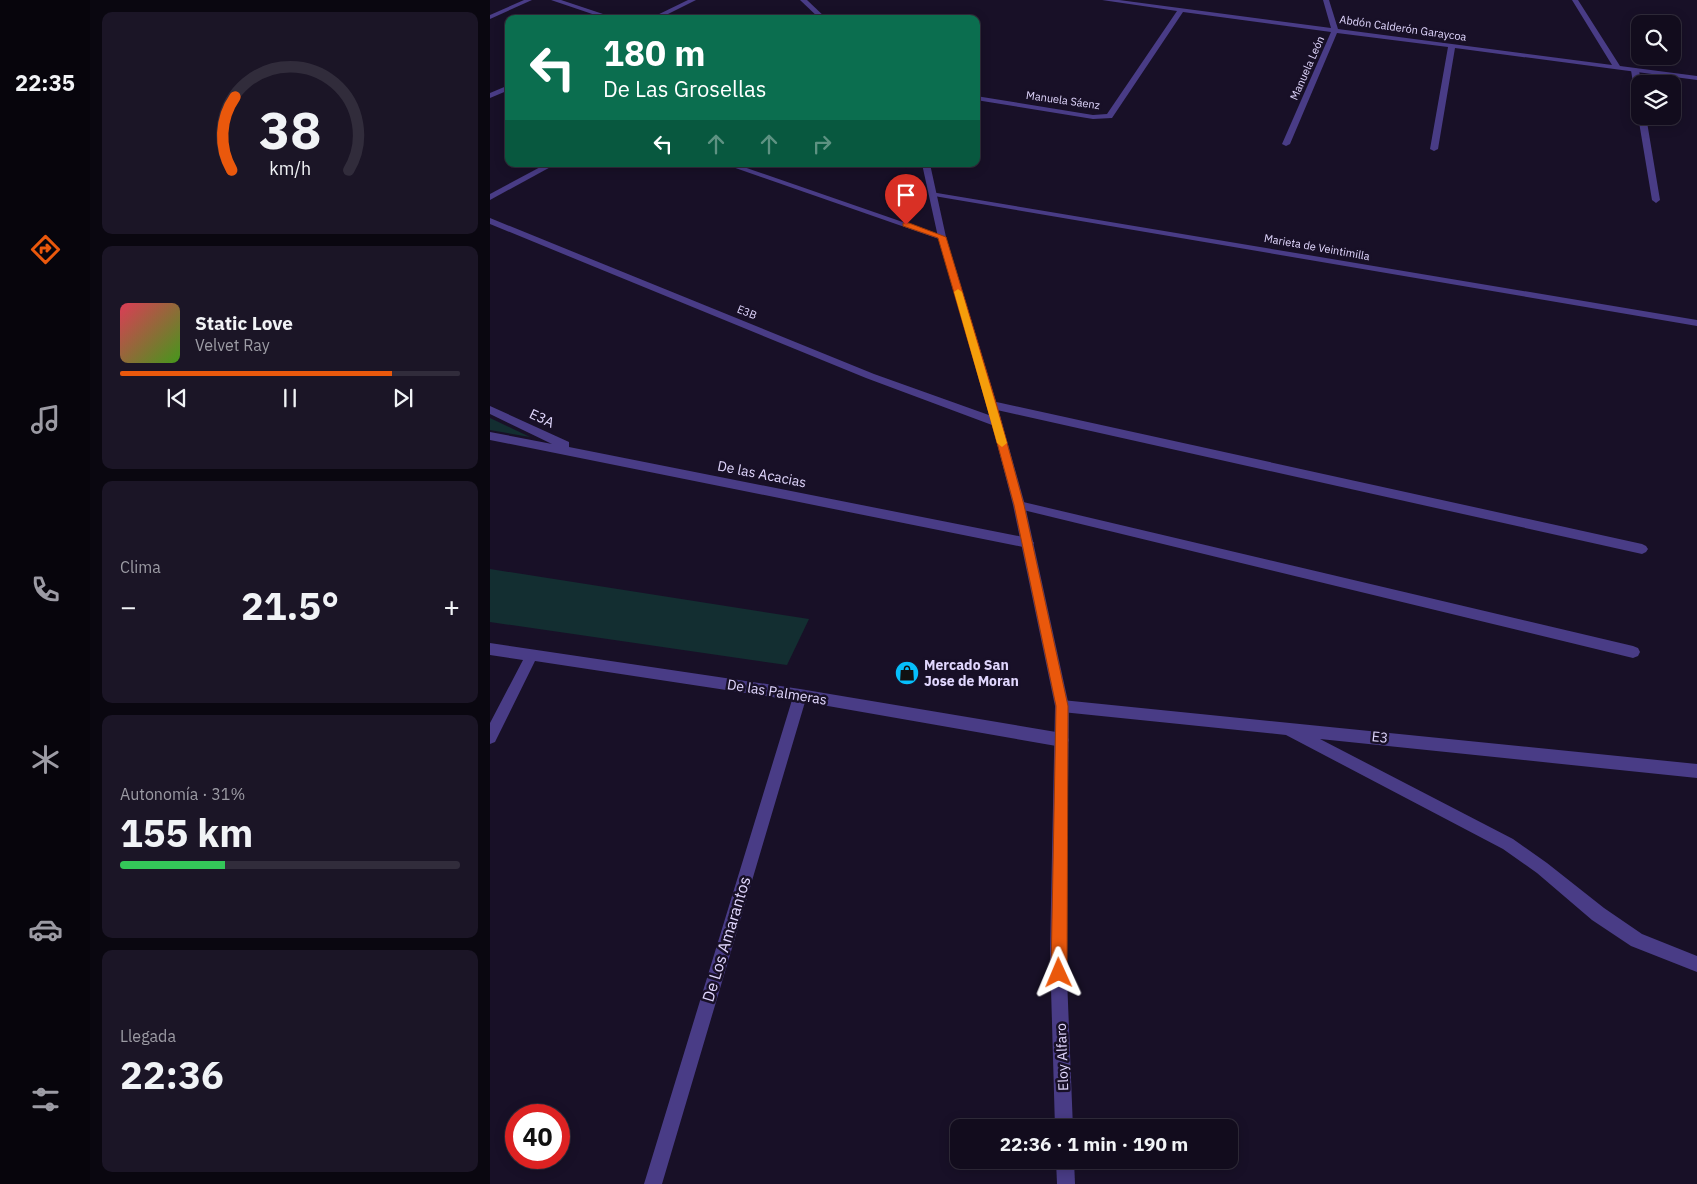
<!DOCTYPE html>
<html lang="es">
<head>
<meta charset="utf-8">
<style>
  body { margin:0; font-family:"IBM Plex Sans",sans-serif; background:#1b1526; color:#f1f3f6; height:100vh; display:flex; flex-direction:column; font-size:19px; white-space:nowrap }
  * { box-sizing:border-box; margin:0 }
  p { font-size:16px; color:#9c9ba4 }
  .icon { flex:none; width:28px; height:28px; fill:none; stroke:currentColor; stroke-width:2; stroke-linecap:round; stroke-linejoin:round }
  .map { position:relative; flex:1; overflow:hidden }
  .details { display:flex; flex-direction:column; gap:12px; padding:12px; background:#0a0710; width:400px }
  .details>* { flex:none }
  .guide { position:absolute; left:15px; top:15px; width:475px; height:152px; border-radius:10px; box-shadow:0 2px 12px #0003,0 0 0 1px #312c3b; background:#0b6e4f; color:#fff; overflow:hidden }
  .fabs { position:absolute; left:1141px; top:15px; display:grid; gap:10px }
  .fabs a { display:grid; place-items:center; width:50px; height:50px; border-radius:10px; background:#120c1d; box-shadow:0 2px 12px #0003,0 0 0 1px #312c3b; font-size:25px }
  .speed { position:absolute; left:15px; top:1104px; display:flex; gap:10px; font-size:25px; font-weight:700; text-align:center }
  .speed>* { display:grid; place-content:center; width:65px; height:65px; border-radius:50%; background:#120c1d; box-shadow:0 2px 12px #0003,0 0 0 1px #312c3b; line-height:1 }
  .speed .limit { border:8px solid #d22; background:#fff; color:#111 }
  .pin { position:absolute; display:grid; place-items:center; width:42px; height:42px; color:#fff; margin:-51px -21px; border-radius:50% 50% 50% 0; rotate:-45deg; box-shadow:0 0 5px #0007 }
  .pin .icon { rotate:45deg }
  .me { position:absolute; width:55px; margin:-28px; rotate:359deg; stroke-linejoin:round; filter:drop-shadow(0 0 4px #0008) }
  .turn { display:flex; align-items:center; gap:18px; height:105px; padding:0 15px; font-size:22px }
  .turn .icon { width:65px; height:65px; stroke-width:2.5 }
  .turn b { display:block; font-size:35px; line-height:42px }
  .lanes { display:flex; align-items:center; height:48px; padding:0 15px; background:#0003; justify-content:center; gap:25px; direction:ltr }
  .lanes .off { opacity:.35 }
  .big { font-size:38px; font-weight:700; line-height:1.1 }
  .details .widget { flex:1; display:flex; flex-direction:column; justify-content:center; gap:8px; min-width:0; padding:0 18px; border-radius:10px; background:#1b1526 }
  .details .dial { align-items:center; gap:0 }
  .dial svg { height:130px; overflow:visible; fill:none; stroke:#312c3b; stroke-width:7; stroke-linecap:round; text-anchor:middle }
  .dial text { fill:#f1f3f6; stroke:none }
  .song { display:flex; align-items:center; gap:15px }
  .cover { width:60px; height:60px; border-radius:8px; background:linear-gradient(135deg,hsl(350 70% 55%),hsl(100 70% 35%)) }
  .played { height:5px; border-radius:2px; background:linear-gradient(90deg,#ea580c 80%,#312c3b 80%) }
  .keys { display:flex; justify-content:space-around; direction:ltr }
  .heat { display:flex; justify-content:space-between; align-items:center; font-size:28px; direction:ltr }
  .charge { height:8px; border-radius:4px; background:linear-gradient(90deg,#34c759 31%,#312c3b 0) }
  .trip { position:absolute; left:460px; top:1119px; width:288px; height:50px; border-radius:10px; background:#120c1d; box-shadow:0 2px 12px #0003,0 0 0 1px #312c3b; font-weight:700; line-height:50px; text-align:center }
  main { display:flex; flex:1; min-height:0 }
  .tabs { display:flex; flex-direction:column; width:90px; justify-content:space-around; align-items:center; background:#07050c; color:#9c9ba4 }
  .tabs .icon { width:35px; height:35px }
  .tabs .on { color:#ea580c }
  .tabs b { font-size:22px; color:#f1f3f6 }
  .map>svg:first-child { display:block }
</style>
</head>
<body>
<main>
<nav class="tabs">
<b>22:35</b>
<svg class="icon on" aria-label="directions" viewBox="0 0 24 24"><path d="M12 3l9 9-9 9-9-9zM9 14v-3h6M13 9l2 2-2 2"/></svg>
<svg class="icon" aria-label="music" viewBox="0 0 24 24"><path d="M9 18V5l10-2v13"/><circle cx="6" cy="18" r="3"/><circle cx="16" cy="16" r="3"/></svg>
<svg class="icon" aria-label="phone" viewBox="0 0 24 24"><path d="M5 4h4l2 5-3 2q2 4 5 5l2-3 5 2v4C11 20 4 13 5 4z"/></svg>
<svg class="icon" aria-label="climate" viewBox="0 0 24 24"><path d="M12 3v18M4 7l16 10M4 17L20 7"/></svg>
<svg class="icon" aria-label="car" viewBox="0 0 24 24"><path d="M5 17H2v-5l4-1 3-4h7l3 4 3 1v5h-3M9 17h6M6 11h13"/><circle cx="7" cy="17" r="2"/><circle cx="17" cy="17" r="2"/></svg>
<svg class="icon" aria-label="filters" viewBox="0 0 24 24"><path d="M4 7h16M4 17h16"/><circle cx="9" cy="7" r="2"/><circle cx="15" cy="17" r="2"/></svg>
</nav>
<section class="details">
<div class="widget dial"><svg viewBox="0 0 100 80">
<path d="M14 69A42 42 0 1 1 86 69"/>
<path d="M14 69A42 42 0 0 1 16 24" stroke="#ea580c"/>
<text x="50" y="56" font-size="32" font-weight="700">38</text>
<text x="50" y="72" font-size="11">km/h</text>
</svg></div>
<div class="widget">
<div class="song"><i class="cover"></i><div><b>Static Love</b><p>Velvet Ray</p></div></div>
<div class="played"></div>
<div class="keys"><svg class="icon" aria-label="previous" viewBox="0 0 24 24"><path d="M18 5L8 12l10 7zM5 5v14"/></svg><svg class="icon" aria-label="pause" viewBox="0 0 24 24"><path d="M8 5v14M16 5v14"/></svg><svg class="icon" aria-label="next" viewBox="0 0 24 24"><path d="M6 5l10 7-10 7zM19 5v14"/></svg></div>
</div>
<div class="widget"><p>Clima</p>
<div class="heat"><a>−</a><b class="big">21.5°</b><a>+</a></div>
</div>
<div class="widget"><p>Autonomía · 31%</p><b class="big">155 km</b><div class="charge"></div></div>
<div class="widget"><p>Llegada</p><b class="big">22:36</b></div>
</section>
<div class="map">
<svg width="1207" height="1184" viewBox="0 0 1207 1184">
  <rect width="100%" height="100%" fill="#181027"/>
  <g fill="#132e31">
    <polygon points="0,418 40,437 0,430"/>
    <polygon points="0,569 319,619 297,665 0,622"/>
  </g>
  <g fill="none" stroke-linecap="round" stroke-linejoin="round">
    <g fill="#493c86" fill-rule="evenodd">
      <polygon points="1145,68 1149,70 1151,84 1150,105 1146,103 1141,70"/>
      <polygon points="1150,114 1150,116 1156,116 1170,200 1166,203 1162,200 1148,116"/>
    </g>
    <g fill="#493c86" fill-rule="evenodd">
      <polygon points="34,0 42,0 0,19 0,15"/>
      <polygon points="61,0 71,0 128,19 117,19"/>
      <polygon points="198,0 206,0 168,19 159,19"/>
      <polygon points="612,0 629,0 841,28 833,0 839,0 848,29 1122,65 1082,0 1088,0 1130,66 1207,76 1207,80 965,48 948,149 944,151 940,149 958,47 847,33 800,144 796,146 792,144 841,32 693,12 622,118 603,119 486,100 486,96 603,115 617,114 687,11"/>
      <polygon points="19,85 19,90 0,98 0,93"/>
      <polygon points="56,164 66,164 0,200 0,194"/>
      <polygon points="234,164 245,164 456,237 449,239"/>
      <polygon points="441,192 1207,320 1207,326 444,196 441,196"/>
      <polygon points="0,218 384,374 510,419 511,422 506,426 502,425 376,378 0,224"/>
      <polygon points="502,401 1152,544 1156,546 1158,549 1156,552 1152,554 498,408 497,405 498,402"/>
      <polygon points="0,406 79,442 79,447 538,538 542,540 544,543 542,546 538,548 0,440 0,432 62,444 0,414"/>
      <polygon points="529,501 1143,646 1148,648 1150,652 1148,656 1143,658 529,509 523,505"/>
      <polygon points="0,643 310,689 572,733 577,735 579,740 577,745 572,747 315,702 172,1184 154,1184 302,700 45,661 5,742 0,744 0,723 33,660 0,655"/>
      <polygon points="572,700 1207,764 1207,778 830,739 1023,839 1057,863 1114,908 1152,934 1207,956 1207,972 1141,946 1102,920 1047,873 1013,849 796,735 572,712 567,710 565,706 567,702"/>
    </g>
    <g fill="#493c86" fill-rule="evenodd">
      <polygon points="310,0 317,0 337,19 330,19"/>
      <polygon points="432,164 440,164 456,237 507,405 535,505 579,706 576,953 583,1128 565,1128 560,953 565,706 523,505 497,405 448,237"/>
      <polygon points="566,1160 584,1160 585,1184 567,1184"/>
    </g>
  </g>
  <polygon fill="#ea580c" stroke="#983908" points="413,223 419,223 456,237 507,406 534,505 578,706 577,973 574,978 569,980 564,978 561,973 566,706 524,505 497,406 448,238 413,226"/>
  <polygon fill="#f59e0b" points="468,289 472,292 517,443 512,447 507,443 464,292"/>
  <defs>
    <g id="shop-disc" transform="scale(1.25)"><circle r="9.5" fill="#06bffc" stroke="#181027"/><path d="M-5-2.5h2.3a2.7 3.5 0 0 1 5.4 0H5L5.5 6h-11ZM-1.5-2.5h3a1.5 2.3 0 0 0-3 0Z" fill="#111"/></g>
  </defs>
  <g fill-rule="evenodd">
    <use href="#shop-disc" x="417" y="673"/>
  </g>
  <g text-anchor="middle" stroke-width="5" stroke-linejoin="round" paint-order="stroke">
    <g font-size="11" fill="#e1d7fe" stroke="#181027">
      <text transform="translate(913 28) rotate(8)" y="4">Abdón Calderón Garaycoa</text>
      <text transform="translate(817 68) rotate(-66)" y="4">Manuela León</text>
      <text transform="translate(573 100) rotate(8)" y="4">Manuela Sáenz</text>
      <text transform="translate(827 247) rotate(10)" y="4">Marieta de Veintimilla</text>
      <text transform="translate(257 312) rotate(22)" y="4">E3B</text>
    </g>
    <g font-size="14" fill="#e1d7fe" stroke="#181027">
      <text transform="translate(52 418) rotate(25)" y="5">E3A</text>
      <text transform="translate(272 474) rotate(11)" y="5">De las Acacias</text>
      <text transform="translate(287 692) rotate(9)" y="5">De las Palmeras</text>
      <text transform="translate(890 737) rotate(6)" y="5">E3</text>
      <text transform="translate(572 1057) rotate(-92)" y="5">Eloy Alfaro</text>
    </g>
    <g font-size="14" font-weight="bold" fill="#e1d7fe" stroke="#181027" text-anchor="start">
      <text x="434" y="670">Mercado San<tspan x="434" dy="16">Jose de Moran</tspan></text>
    </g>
    <g font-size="16" fill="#e1d7fe" stroke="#181027">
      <text transform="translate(236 939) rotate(-73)" y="6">De Los Amarantos</text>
    </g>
  </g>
</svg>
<div class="fabs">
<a><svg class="icon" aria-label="search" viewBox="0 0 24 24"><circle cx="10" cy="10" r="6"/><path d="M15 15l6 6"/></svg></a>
<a><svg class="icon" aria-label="layers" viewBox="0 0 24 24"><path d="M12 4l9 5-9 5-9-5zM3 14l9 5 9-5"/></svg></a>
</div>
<div class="speed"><div class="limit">40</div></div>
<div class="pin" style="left:416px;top:225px;background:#d93025"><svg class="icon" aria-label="arrive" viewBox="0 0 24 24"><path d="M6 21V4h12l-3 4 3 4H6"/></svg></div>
<svg class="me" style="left:569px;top:973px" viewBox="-20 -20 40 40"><path d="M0-17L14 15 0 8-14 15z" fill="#ea580c" stroke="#fff" stroke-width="4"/></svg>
<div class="trip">22:36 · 1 min · 190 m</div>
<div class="guide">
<div class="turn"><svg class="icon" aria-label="left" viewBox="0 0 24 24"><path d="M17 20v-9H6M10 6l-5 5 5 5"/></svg><div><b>180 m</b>De Las Grosellas</div></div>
<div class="lanes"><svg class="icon" aria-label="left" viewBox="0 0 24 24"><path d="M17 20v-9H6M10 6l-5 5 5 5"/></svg><svg class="icon off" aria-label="ahead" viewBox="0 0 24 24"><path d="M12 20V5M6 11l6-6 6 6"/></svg><svg class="icon off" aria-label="ahead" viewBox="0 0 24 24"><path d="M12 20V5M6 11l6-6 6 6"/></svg><svg class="icon off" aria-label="right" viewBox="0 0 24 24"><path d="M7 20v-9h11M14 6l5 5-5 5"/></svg></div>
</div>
</div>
</main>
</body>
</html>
